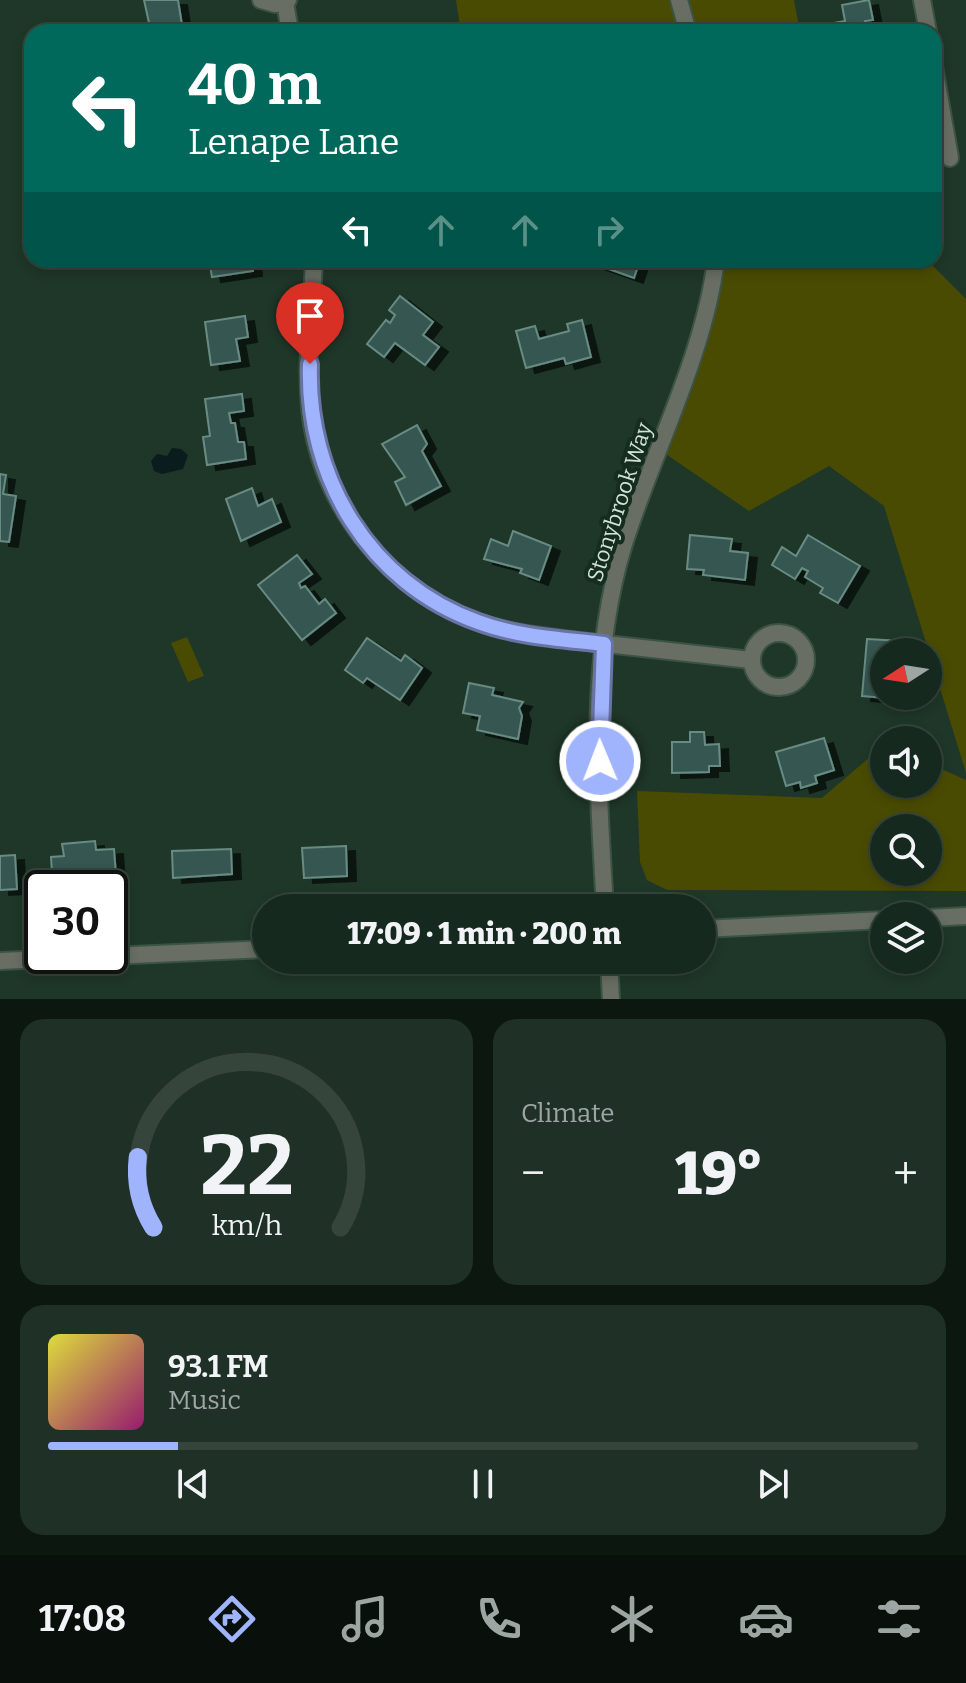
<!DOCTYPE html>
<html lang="en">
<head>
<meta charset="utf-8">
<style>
  body { margin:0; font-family:Bitter,serif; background:#1f3127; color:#f1f3f6; height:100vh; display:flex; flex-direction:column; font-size:30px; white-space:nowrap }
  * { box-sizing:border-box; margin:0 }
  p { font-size:26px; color:#9ea6a4 }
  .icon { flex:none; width:44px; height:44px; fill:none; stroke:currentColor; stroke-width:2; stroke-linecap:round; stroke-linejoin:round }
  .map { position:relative; height:999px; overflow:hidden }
  .sheet { display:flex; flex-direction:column; gap:20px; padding:20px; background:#0c1710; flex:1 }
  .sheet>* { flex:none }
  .hud { position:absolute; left:24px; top:24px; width:918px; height:244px; border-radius:24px; box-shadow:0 4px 12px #0003,0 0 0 2px #35453c; background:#00695c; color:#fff; overflow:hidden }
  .needle { width:52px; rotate:258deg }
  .fabs { position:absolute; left:870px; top:638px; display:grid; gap:16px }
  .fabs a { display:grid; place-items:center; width:72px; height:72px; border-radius:50%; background:#16291e; box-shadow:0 4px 12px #0003,0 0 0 2px #35453c; font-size:40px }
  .speed { position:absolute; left:24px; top:870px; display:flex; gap:16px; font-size:40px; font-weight:700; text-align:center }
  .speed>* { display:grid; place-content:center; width:104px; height:104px; border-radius:50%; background:#16291e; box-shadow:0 4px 12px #0003,0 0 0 2px #35453c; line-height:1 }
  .speed .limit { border:4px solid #111; border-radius:12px; background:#fff; color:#111 }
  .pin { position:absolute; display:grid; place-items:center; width:68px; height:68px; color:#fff; margin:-82px -34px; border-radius:50% 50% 50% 0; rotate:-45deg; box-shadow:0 0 8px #0007 }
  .pin .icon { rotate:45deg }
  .me { position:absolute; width:88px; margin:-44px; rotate:359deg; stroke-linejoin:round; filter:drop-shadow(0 0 6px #0008) }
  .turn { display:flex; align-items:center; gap:28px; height:168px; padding:0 32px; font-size:36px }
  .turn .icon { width:104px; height:104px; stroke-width:2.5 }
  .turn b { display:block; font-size:56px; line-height:68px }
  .lanes { display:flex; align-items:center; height:76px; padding:0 32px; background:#0003; justify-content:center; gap:40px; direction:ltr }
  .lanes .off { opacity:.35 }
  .big { font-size:60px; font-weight:800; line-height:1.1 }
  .sheet .card { flex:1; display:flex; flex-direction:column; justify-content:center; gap:12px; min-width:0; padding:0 28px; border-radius:24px; background:#1f3127 }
  .sheet .dial { align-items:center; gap:0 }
  .dial svg { height:208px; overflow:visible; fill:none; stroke:#35453c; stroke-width:7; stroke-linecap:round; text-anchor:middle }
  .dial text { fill:#f1f3f6; stroke:none }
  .song { display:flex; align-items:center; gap:24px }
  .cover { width:96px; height:96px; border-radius:12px; background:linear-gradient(135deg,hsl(60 70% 55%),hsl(320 70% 35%)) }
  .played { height:8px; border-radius:4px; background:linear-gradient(90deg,#a0b3fd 15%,#35453c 15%) }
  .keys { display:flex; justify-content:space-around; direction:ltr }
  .heat { display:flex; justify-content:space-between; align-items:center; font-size:44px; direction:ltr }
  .sheet .tiles { flex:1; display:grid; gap:20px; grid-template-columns:1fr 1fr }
  .card:last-child { grid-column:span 2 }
  .trip { position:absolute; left:252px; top:894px; width:464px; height:80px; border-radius:40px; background:#16291e; box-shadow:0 4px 12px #0003,0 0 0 2px #35453c; font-weight:800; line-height:80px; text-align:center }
  .dock { display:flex; height:128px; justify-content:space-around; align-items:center; background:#09100c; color:#9ea6a4 }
  .dock .icon { width:56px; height:56px }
  .dock .active { color:#a0b3fd }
  .dock b { font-size:36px; color:#f1f3f6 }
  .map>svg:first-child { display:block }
</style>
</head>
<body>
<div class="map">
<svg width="966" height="999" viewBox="0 0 966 999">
  <defs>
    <filter id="shadow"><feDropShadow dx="9" dy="5" stdDeviation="0" flood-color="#0009"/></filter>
  </defs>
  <rect width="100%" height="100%" fill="#1e3728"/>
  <g fill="#4a4b02" fill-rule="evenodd">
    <polygon points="456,0 794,0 800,32 461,32"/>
    <polygon points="714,260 927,260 966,299 966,773 884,506 829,466 749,511 657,448"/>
    <polygon points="187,637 204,676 188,682 171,643"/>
    <path d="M884 745V784H928V763L966 780V891L667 890 647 880 640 862 637 791 822 798ZM884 828H928V872H884Z"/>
  </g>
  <polygon fill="#0a1c1d" points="172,448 181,449 188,455 183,469 162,474 154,471 151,461 157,454 167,456"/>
  <g fill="#365751" stroke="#688b83" stroke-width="2" filter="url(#shadow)">
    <polygon points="144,0 178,0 182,25 151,32"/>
    <polygon points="869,0 873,20 865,21 867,32 829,32 828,24 845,21 842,5"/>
    <polygon points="209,260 252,260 253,271 212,277"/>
    <polygon points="596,260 640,260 634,278 595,264"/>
    <polygon points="400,296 433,322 423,335 439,347 425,365 395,343 384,357 367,344 386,320 390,323 395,315 389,310"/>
    <polygon points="245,316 248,337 236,339 240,361 211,365 205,322"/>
    <polygon points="582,320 591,357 566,364 564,358 526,368 516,331 535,326 539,339 569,331 567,324"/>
    <polygon points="242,394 244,411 229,413 231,423 235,423 238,442 244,442 246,459 207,465 203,437 210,436 205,399"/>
    <polygon points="417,425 427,444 422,451 441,486 406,505 395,482 405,477 382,444"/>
    <polygon points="0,474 6,475 3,494 16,496 9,542 0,541"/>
    <polygon points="252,488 258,506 272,499 281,522 241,541 226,499"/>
    <polygon points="513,531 551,546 539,580 520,573 522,569 484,559 491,539 508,546"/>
    <polygon points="690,535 732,539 730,551 748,553 745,580 703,575 704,570 687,569"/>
    <polygon points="808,535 860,566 838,603 820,593 823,588 805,577 808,571 802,568 795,579 772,565 782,547 796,556"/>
    <polygon points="297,555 312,574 299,583 301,588 305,586 319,604 325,599 336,613 302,640 258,585"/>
    <polygon points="367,638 401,661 405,655 422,668 400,700 367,678 363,683 345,670"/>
    <polygon points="867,639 902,641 902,652 884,652 884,696 899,696 898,699 862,696"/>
    <polygon points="469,683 494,688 492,695 523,702 519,708 522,716 518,739 477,730 480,716 463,713"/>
    <polygon points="690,732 704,732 705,745 719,744 720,766 709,766 709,772 672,773 672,742 690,742"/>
    <polygon points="824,738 834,770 815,776 817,783 801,788 800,782 786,786 776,752"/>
    <polygon points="95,841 96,850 114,849 116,876 81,875 82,888 53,888 51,857 64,856 62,844"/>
    <polygon points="346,846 347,876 304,878 302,848"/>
    <polygon points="231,849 232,874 173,878 172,851"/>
    <polygon points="15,855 17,889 0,890 0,856"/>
  </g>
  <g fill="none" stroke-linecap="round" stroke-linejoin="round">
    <g stroke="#3b5344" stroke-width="20">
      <g id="minor">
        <polyline points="261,0 275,4 288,0"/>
        <polyline points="679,0 688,32"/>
        <polyline points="922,0 928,32"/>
        <polyline points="285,2 290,32"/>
        <polyline points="934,67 950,158"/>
        <path d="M314 260C312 314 304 371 312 424 326 513 395 595 481 623 516 635 552 637 588 642 643 648 697 654 751 660"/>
        <circle cx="779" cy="660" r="27"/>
        <path d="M605 908C598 789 588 660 624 544 653 452 704 356 716 260"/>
        <polyline points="609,960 611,999"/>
      </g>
    </g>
    <g stroke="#3b5344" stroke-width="20">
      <g id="tertiary">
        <polyline points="928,918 966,916"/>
        <polyline points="702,929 884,920"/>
        <polyline points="110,956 266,949"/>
        <polyline points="0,961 108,956"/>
      </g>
    </g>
    <use href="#minor" stroke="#686e64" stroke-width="16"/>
    <use href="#tertiary" stroke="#686e64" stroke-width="16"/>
  </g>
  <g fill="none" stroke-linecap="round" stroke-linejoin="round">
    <g stroke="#6874a4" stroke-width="20">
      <path id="route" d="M310 364C306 477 369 583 478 622 518 637 562 639 604 644L600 761"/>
    </g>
    <use href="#route" stroke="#a0b3fd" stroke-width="14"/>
  </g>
  <g text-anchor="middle" stroke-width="8" stroke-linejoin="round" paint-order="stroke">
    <g font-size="22" fill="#d4e3d9" stroke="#142d1e">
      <text transform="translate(619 502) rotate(-72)" y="8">Stonybrook Way</text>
    </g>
  </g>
</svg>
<div class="fabs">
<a><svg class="needle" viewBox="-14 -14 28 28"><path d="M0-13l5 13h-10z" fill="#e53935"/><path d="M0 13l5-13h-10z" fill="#9ea6a4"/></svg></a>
<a><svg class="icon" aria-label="sound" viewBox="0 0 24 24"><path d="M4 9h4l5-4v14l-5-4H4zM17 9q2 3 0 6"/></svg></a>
<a><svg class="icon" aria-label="search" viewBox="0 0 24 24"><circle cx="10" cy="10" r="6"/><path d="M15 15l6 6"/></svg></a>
<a><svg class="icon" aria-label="layers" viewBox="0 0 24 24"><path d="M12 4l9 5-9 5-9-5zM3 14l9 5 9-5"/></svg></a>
</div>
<div class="speed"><div class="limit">30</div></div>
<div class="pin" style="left:310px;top:364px;background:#d93025"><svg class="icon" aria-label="arrive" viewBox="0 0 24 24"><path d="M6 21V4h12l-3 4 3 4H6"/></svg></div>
<svg class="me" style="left:600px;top:761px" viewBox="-20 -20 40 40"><circle r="17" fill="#a0b3fd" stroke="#fff" stroke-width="3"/><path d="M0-11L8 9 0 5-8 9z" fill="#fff"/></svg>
<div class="trip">17:09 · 1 min · 200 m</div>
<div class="hud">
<div class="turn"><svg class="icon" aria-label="left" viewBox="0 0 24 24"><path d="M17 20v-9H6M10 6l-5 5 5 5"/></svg><div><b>40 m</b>Lenape Lane</div></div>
<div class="lanes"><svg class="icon" aria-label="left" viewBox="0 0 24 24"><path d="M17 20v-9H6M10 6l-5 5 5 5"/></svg><svg class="icon off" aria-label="ahead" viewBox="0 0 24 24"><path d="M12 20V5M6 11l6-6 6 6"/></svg><svg class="icon off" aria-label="ahead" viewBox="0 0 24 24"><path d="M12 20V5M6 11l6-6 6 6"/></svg><svg class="icon off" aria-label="right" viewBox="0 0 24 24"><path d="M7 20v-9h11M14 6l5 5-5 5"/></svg></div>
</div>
</div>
<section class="sheet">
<div class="tiles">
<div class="card dial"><svg viewBox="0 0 100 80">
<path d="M14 69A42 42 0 1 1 86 69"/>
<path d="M14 69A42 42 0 0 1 8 42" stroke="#a0b3fd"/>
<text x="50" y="56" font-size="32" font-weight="700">22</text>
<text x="50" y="72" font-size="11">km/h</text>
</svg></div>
<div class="card"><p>Climate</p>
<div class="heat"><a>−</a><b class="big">19°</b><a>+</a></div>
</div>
<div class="card">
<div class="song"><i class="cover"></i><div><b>93.1 FM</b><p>Music</p></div></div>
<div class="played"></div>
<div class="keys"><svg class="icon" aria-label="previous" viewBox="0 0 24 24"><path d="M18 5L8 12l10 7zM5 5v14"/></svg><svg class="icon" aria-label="pause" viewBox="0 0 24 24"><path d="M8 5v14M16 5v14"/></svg><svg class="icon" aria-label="next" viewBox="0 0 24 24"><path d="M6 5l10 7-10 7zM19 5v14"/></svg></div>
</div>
</div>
</section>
<nav class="dock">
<b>17:08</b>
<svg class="icon active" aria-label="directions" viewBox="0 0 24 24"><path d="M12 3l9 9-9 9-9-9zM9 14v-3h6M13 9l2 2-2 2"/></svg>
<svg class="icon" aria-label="music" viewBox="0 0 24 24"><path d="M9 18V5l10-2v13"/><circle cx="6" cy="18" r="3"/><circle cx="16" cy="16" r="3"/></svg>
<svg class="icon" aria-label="phone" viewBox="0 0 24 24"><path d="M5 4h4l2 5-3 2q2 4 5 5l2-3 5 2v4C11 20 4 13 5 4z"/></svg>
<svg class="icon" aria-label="climate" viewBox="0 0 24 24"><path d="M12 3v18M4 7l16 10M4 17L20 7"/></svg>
<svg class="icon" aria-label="car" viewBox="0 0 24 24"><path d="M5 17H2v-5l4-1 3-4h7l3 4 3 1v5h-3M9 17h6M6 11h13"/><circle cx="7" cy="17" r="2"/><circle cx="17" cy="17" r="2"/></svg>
<svg class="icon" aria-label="filters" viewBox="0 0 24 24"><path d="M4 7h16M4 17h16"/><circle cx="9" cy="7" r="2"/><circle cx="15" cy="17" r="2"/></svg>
</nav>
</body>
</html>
